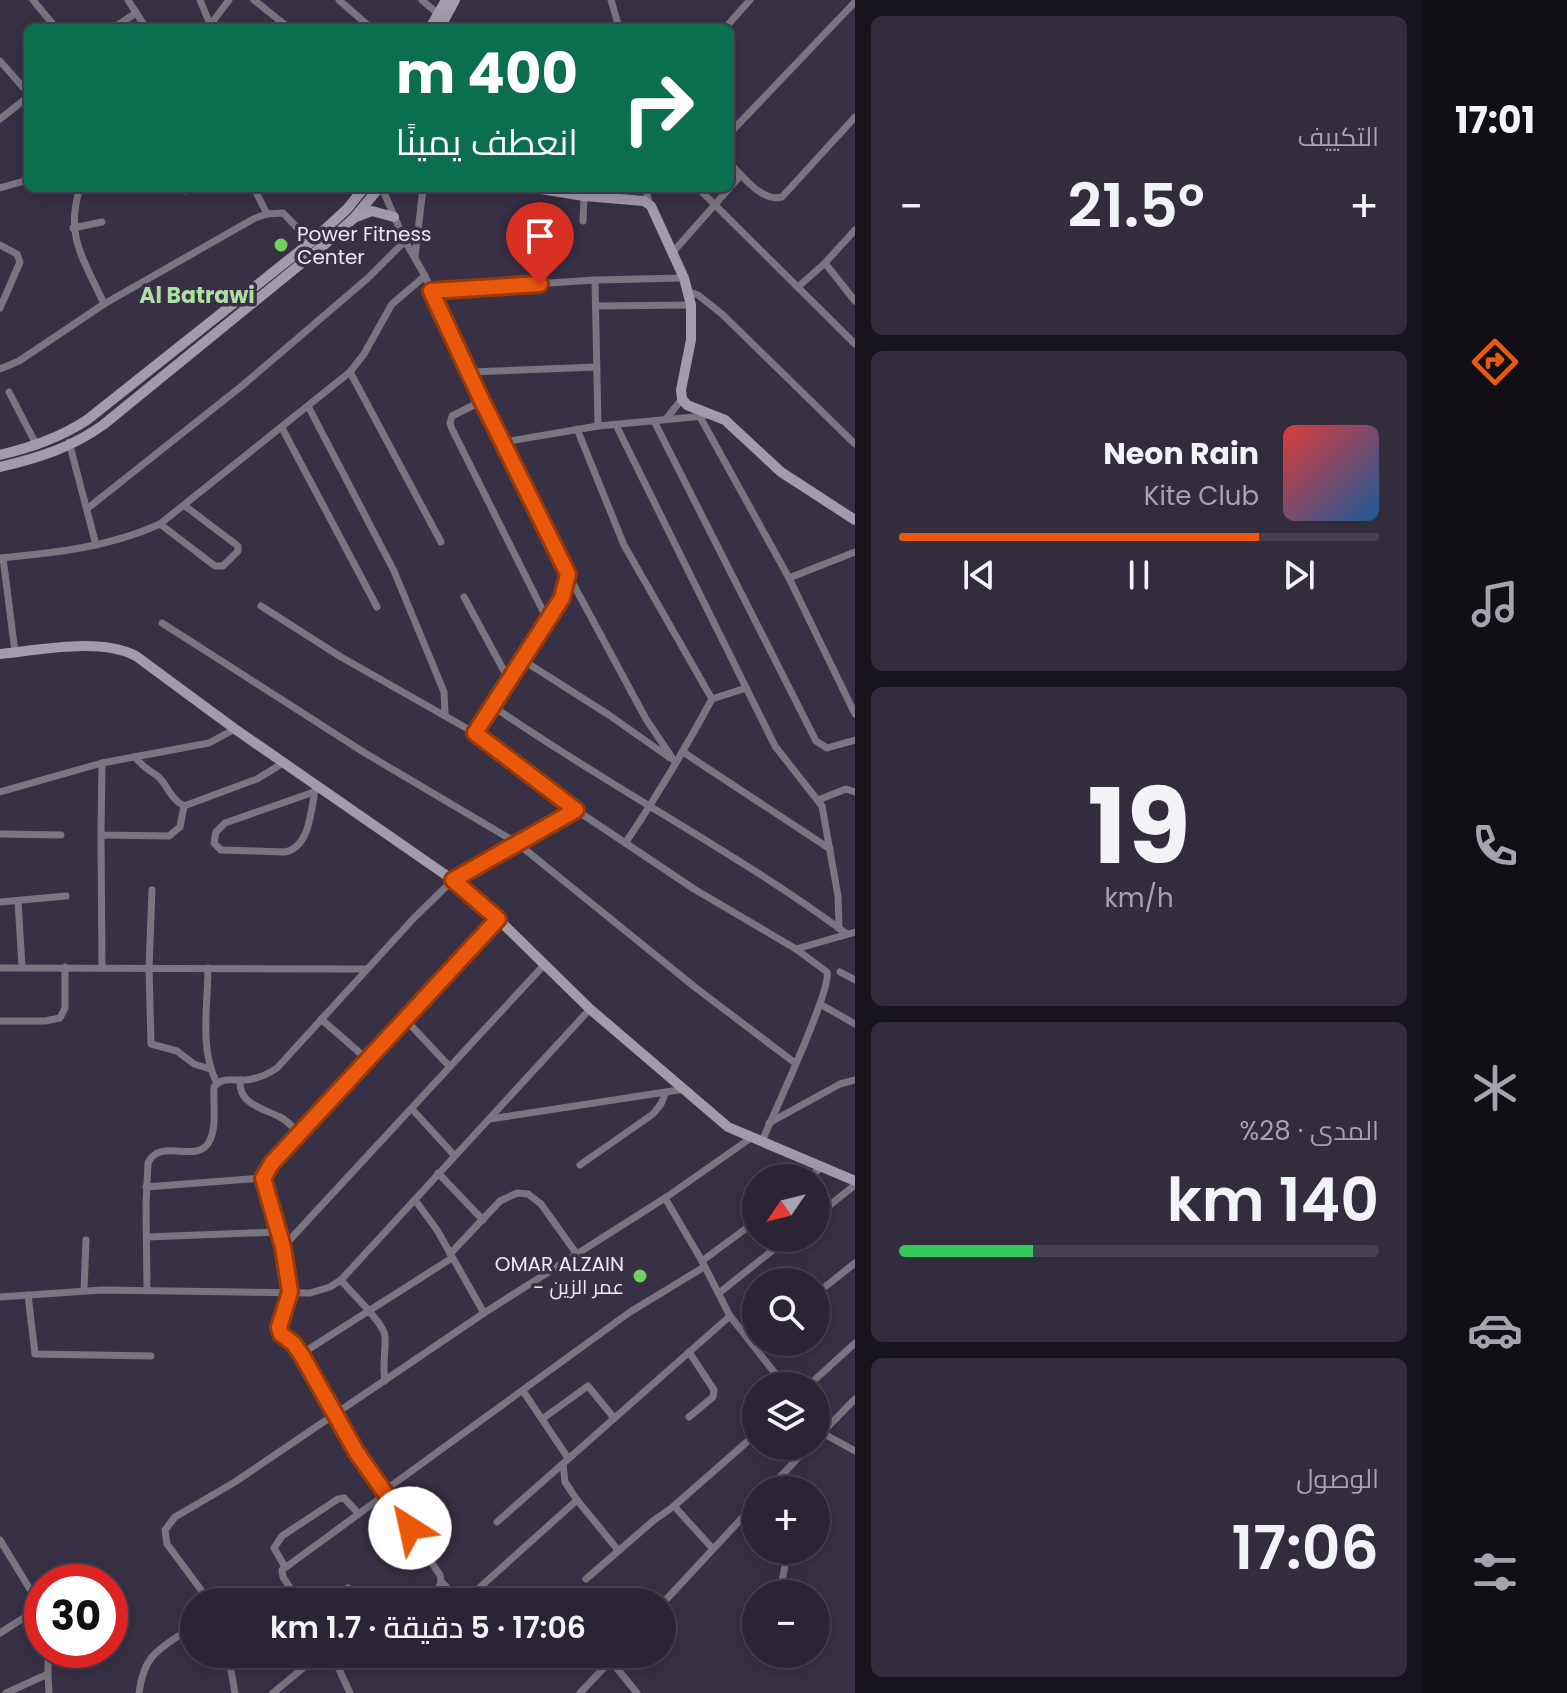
<!DOCTYPE html>
<html lang="ar">
<head>
<meta charset="utf-8">
<style>
  body { margin:0; font-family:Poppins,Cairo,sans-serif; background:#322c3c; color:#f1f3f6; direction:rtl; height:100vh; display:flex; flex-direction:column; font-size:30px; white-space:nowrap }
  * { box-sizing:border-box; margin:0 }
  p { font-size:26px; color:#a5a4ac }
  .icon { flex:none; width:44px; height:44px; fill:none; stroke:currentColor; stroke-width:2; stroke-linecap:round; stroke-linejoin:round }
  .map { position:relative; flex:1; overflow:hidden; direction:ltr }
  .sheet { display:flex; flex-direction:column; gap:16px; padding:16px; background:#17141d; width:568px }
  .sheet>* { flex:none }
  .hud { position:absolute; left:24px; top:24px; width:710px; height:168px; border-radius:12px; box-shadow:0 4px 20px #0003,0 0 0 2px #46414f; direction:rtl; background:#0b6e4f; color:#fff; overflow:hidden }
  .needle { width:52px; rotate:235deg }
  .buttons { position:absolute; left:742px; top:1164px; display:grid; gap:16px }
  .buttons a { display:grid; place-items:center; width:88px; height:88px; border-radius:50%; background:#2a2434; box-shadow:0 4px 20px #0003,0 0 0 2px #46414f; font-size:40px }
  .speed { position:absolute; left:24px; top:1564px; display:flex; gap:16px; font-size:40px; font-weight:700; text-align:center }
  .speed>* { display:grid; place-content:center; width:104px; height:104px; border-radius:50%; background:#2a2434; box-shadow:0 4px 20px #0003,0 0 0 2px #46414f; line-height:1 }
  .speed .limit { border:12px solid #d22; background:#fff; color:#111 }
  .pin { position:absolute; display:grid; place-items:center; width:68px; height:68px; color:#fff; margin:-82px -34px; border-radius:50% 50% 50% 0; rotate:-45deg; box-shadow:0 0 8px #0007 }
  .pin .icon { rotate:45deg }
  .me { position:absolute; width:88px; margin:-44px; rotate:325deg; stroke-linejoin:round; filter:drop-shadow(0 0 6px #0008) }
  .turn { display:flex; align-items:center; gap:28px; height:168px; padding:0 24px; font-size:36px }
  .turn .icon { width:104px; height:104px; stroke-width:2.5 }
  .turn b { display:block; font-size:56px; line-height:68px }
  .big { font-size:60px; font-weight:600; line-height:1.1 }
  .sheet .widget { flex:1; display:flex; flex-direction:column; justify-content:center; gap:12px; min-width:0; padding:0 28px; border-radius:12px; background:#322c3c }
  .sheet .dial { align-items:center; gap:0 }
  .dial b { font-size:104px; line-height:1 }
  .song { display:flex; align-items:center; gap:24px }
  .cover { width:96px; height:96px; border-radius:12px; background:linear-gradient(135deg,hsl(0 70% 55%),hsl(210 70% 35%)) }
  .played { height:8px; border-radius:4px; background:linear-gradient(90deg,#ea580c 75%,#46414f 75%) }
  .keys { display:flex; justify-content:space-around; direction:ltr }
  .heat { display:flex; justify-content:space-between; align-items:center; font-size:44px; direction:ltr }
  .charge { height:12px; border-radius:6px; background:linear-gradient(90deg,#34c759 28%,#46414f 0) }
  .trip { position:absolute; left:180px; top:1588px; width:496px; height:80px; border-radius:40px; background:#2a2434; box-shadow:0 4px 20px #0003,0 0 0 2px #46414f; font-weight:600; line-height:80px; text-align:center; direction:rtl }
  main { display:flex; flex:1; min-height:0 }
  .menu { display:flex; flex-direction:column; width:144px; justify-content:space-around; align-items:center; background:#110e15; color:#a5a4ac }
  .menu .icon { width:56px; height:56px }
  .menu .selected { color:#ea580c }
  .menu b { font-size:36px; color:#f1f3f6 }
  .map>svg:first-child { display:block }
</style>
</head>
<body>
<main>
<nav class="menu">
<b>17:01</b>
<svg class="icon selected" aria-label="directions" viewBox="0 0 24 24"><path d="M12 3l9 9-9 9-9-9zM9 14v-3h6M13 9l2 2-2 2"/></svg>
<svg class="icon" aria-label="music" viewBox="0 0 24 24"><path d="M9 18V5l10-2v13"/><circle cx="6" cy="18" r="3"/><circle cx="16" cy="16" r="3"/></svg>
<svg class="icon" aria-label="phone" viewBox="0 0 24 24"><path d="M5 4h4l2 5-3 2q2 4 5 5l2-3 5 2v4C11 20 4 13 5 4z"/></svg>
<svg class="icon" aria-label="climate" viewBox="0 0 24 24"><path d="M12 3v18M4 7l16 10M4 17L20 7"/></svg>
<svg class="icon" aria-label="car" viewBox="0 0 24 24"><path d="M5 17H2v-5l4-1 3-4h7l3 4 3 1v5h-3M9 17h6M6 11h13"/><circle cx="7" cy="17" r="2"/><circle cx="17" cy="17" r="2"/></svg>
<svg class="icon" aria-label="filters" viewBox="0 0 24 24"><path d="M4 7h16M4 17h16"/><circle cx="9" cy="7" r="2"/><circle cx="15" cy="17" r="2"/></svg>
</nav>
<section class="sheet">
<div class="widget"><p>التكييف</p>
<div class="heat"><a>−</a><b class="big">21.5°</b><a>+</a></div>
</div>
<div class="widget">
<div class="song"><i class="cover"></i><div><b>Neon Rain</b><p>Kite Club</p></div></div>
<div class="played"></div>
<div class="keys"><svg class="icon" aria-label="previous" viewBox="0 0 24 24"><path d="M18 5L8 12l10 7zM5 5v14"/></svg><svg class="icon" aria-label="pause" viewBox="0 0 24 24"><path d="M8 5v14M16 5v14"/></svg><svg class="icon" aria-label="next" viewBox="0 0 24 24"><path d="M6 5l10 7-10 7zM19 5v14"/></svg></div>
</div>
<div class="widget dial"><b>19</b><p>km/h</p></div>
<div class="widget"><p>المدى · 28%</p><b class="big">140 km</b><div class="charge"></div></div>
<div class="widget"><p>الوصول</p><b class="big">17:06</b></div>
</section>
<div class="map">
<svg width="855" height="1693" viewBox="0 0 855 1693">
  <rect width="100%" height="100%" fill="#383045"/>
  <g fill="none" stroke-linecap="round" stroke-linejoin="round">
    <g stroke="#7a7681" stroke-width="7">
      <polyline points="33,0 56,28"/>
      <polyline points="128,0 146,28"/>
      <polyline points="200,0 210,24"/>
      <polyline points="254,0 289,28"/>
      <polyline points="339,0 371,28"/>
      <polyline points="422,0 437,13"/>
      <polyline points="113,28 136,13"/>
      <polyline points="208,28 229,0"/>
      <polyline points="608,28 618,24 611,0"/>
      <polyline points="725,28 750,0"/>
      <polyline points="0,61 28,93"/>
      <polyline points="0,119 28,97"/>
      <polyline points="730,133 855,2"/>
      <path d="M730 163C743 177 762 202 782 197L855 117"/>
      <polyline points="0,188 28,180"/>
      <path d="M80 188C64 237 85 261 104 304"/>
      <polyline points="184,188 185,191"/>
      <polyline points="254,188 267,214"/>
      <polyline points="382,188 405,241 425,276 543,528 646,719 675,762"/>
      <polyline points="646,188 649,204"/>
      <polyline points="698,188 855,344"/>
      <polyline points="583,221 584,196"/>
      <polyline points="73,228 102,222"/>
      <polyline points="855,230 825,263 855,301"/>
      <polyline points="0,245 17,254 20,262 0,308"/>
      <polyline points="673,252 741,175"/>
      <polyline points="415,257 423,188"/>
      <polyline points="595,280 598,426"/>
      <polyline points="798,287 825,263"/>
      <polyline points="431,291 595,280 684,278"/>
      <polyline points="687,291 698,295 722,314 855,444"/>
      <polyline points="597,306 691,305"/>
      <polyline points="0,369 19,361 104,304 255,218 267,214 283,213 311,242"/>
      <polyline points="350,372 441,542"/>
      <polyline points="470,372 596,367"/>
      <polyline points="9,392 37,446"/>
      <polyline points="482,401 452,416 450,423 452,429 547,619"/>
      <polyline points="308,406 394,571 444,692 445,714"/>
      <polyline points="700,417 789,578 855,714"/>
      <polyline points="666,419 682,399"/>
      <polyline points="654,421 816,741 827,748 855,740"/>
      <polyline points="616,425 775,746 822,806 838,896 839,928"/>
      <polyline points="282,428 377,607"/>
      <polyline points="577,429 624,545 712,699"/>
      <polyline points="69,442 96,545"/>
      <polyline points="504,442 598,426 704,416"/>
      <polyline points="88,508 243,385 368,278 405,241"/>
      <polyline points="160,524 215,566 223,566 238,551 238,546 185,506"/>
      <path d="M0 558C55 553 110 547 160 524L350 372 364 354 392 304 425 276"/>
      <polyline points="3,558 15,652"/>
      <polyline points="789,578 855,552"/>
      <polyline points="464,597 509,680"/>
      <polyline points="261,606 341,657 475,733 562,598 568,574"/>
      <polyline points="162,623 365,753 517,843 696,988 795,1063"/>
      <polyline points="521,659 609,715 670,758"/>
      <path d="M494 707C609 787 735 851 847 934"/>
      <polyline points="475,733 576,810"/>
      <polyline points="683,752 830,849"/>
      <path d="M135 757C144 768 146 768 156 775 167 782 168 797 184 806L257 779 285 762"/>
      <polyline points="102,763 101,835 169,836 180,827 184,806"/>
      <polyline points="0,792 102,763 209,743 235,729"/>
      <path d="M314 792 225 823 216 832 214 843 221 850 285 852C311 847 311 807 316 785"/>
      <polyline points="818,800 846,789 855,792"/>
      <polyline points="0,834 61,835"/>
      <polyline points="101,835 102,967"/>
      <path d="M626 842C657 796 685 749 712 699L746 688"/>
      <polyline points="152,890 149,968 151,1044 177,1051 194,1064 210,1069"/>
      <polyline points="18,901 22,967"/>
      <polyline points="0,902 66,896"/>
      <polyline points="796,949 855,932"/>
      <polyline points="0,968 366,969"/>
      <path d="M208 968C208 1005 199 1049 217 1083"/>
      <polyline points="840,972 855,980"/>
      <polyline points="820,1004 855,1024"/>
      <polyline points="404,1018 450,1067"/>
      <polyline points="321,1019 368,1060"/>
      <polyline points="0,1021 45,1021 60,1018 65,1008 65,967"/>
      <path d="M240 1080C238 1104 262 1108 280 1117 288 1121 293 1127 299 1134"/>
      <polyline points="412,1109 454,1155"/>
      <polyline points="490,1119 685,1089"/>
      <polyline points="769,1123 840,1084 855,1080"/>
      <polyline points="580,1165 653,1114 661,1104 665,1094"/>
      <polyline points="438,1173 483,1220"/>
      <polyline points="808,1178 822,1167"/>
      <polyline points="146,1187 263,1178"/>
      <polyline points="665,1198 702,1261"/>
      <polyline points="415,1200 437,1230 484,1313"/>
      <polyline points="816,1216 855,1185"/>
      <polyline points="756,1221 702,1261 730,1316 785,1386"/>
      <polyline points="147,1237 279,1232"/>
      <polyline points="283,1247 545,964"/>
      <polyline points="450,1254 500,1201 517,1193 528,1194 541,1204 576,1253"/>
      <path d="M341 1280C351 1293 384 1323 385 1336 386 1351 382 1365 385 1381"/>
      <polyline points="84,1290 86,1240"/>
      <path d="M147 1290 146 1204 148 1163C160 1136 199 1166 210 1140 217 1125 213 1103 214 1087 223 1076 232 1081 245 1080 257 1079 267 1075 277 1068L414 918 453 880 576 810 694 889 796 949 827 972C832 990 773 1115 762 1141"/>
      <polyline points="719,1293 788,1238"/>
      <polyline points="816,1294 855,1263"/>
      <polyline points="28,1295 35,1354 151,1356"/>
      <polyline points="0,1297 102,1290 310,1293 330,1287 341,1280 590,1009"/>
      <polyline points="301,1354 452,1258"/>
      <polyline points="808,1386 855,1343"/>
      <polyline points="523,1391 568,1458"/>
      <polyline points="689,1417 713,1397 714,1390 689,1352"/>
      <polyline points="542,1419 588,1386 614,1418"/>
      <polyline points="816,1423 828,1436 855,1451"/>
      <polyline points="816,1439 855,1399"/>
      <polyline points="768,1490 809,1446"/>
      <polyline points="384,1491 630,1312 704,1267"/>
      <polyline points="577,1500 618,1550"/>
      <polyline points="674,1506 756,1434"/>
      <polyline points="741,1519 756,1531"/>
      <polyline points="497,1522 730,1316"/>
      <polyline points="0,1540 42,1609"/>
      <polyline points="779,1550 786,1559 780,1594"/>
      <polyline points="285,1567 274,1548 282,1536 338,1499 344,1498 358,1513"/>
      <polyline points="586,1579 653,1521 674,1506 713,1549"/>
      <polyline points="442,1582 457,1599 468,1598 577,1500 565,1482 563,1464"/>
      <polyline points="210,1602 167,1544 165,1530 175,1517 235,1482 484,1313 665,1198 751,1138"/>
      <polyline points="299,1602 283,1577 282,1570 386,1494"/>
      <polyline points="331,1602 348,1588"/>
      <path d="M423 1602C433 1595 444 1589 440 1575L357 1453 298 1349 279 1330 290 1292 283 1247 263 1178 272 1163 498 919"/>
      <polyline points="662,1604 756,1503"/>
      <polyline points="0,1633 41,1607"/>
      <polyline points="228,1654 235,1693"/>
      <polyline points="332,1654 350,1693"/>
      <polyline points="611,1661 637,1693"/>
      <polyline points="338,1663 349,1654"/>
      <polyline points="48,1674 48,1650"/>
      <polyline points="6,1693 48,1674 49,1693"/>
      <path d="M139 1693C144 1651 163 1648 194 1625"/>
      <polyline points="273,1693 320,1654"/>
      <polyline points="580,1693 617,1654"/>
    </g>
    <g stroke="#a19bac" stroke-width="10">
      <polyline points="430,28 446,0"/>
      <polyline points="440,28 455,0"/>
      <polyline points="535,188 584,196 644,201 651,206 684,278 691,305 691,340 681,390 682,399 687,405 725,420 781,472 855,520"/>
      <polyline points="356,217 372,211 394,217"/>
      <path d="M0 455C32 447 59 438 87 420L311 242 347 209 364 188"/>
      <path d="M0 467C38 458 71 448 103 425L324 245 354 218 379 188"/>
      <path d="M0 654C40 650 101 637 136 656L235 729 453 880 498 919 590 1009 728 1127 855 1181"/>
    </g>
  </g>
  <g fill="none" stroke-linecap="round" stroke-linejoin="round">
    <g stroke="#983908" stroke-width="20">
      <polyline id="route" points="410,1528 357,1453 301,1354 293,1343 281,1334 279,1327 290,1292 283,1247 263,1178 272,1163 498,919 453,880 576,810 475,733 562,598 568,574 482,401 431,291 540,284"/>
    </g>
    <use href="#route" stroke="#ea580c" stroke-width="14"/>
  </g>
  <g fill="#72d25e" stroke="#383045" stroke-width="3">
    <circle cx="281" cy="245" r="8"/>
    <circle cx="640" cy="1276" r="8"/>
  </g>
  <g text-anchor="middle" stroke-width="7" stroke-linejoin="round" paint-order="stroke">
    <g font-size="20" fill="#ece8f5" stroke="#383045" text-anchor="start">
      <text x="297" y="241">Power Fitness<tspan x="297" dy="23">Center</tspan></text>
      <text x="624" y="1271" text-anchor="end">OMAR ALZAIN<tspan x="624" dy="23">- عمر الزين</tspan></text>
    </g>
    <g font-size="22" font-weight="bold" fill="#acdfa1" stroke="#383045">
      <text x="197" y="303">Al Batrawi</text>
    </g>
  </g>
</svg>
<div class="buttons">
<a><svg class="needle" viewBox="-14 -14 28 28"><path d="M0-13l5 13h-10z" fill="#e53935"/><path d="M0 13l5-13h-10z" fill="#a5a4ac"/></svg></a>
<a><svg class="icon" aria-label="search" viewBox="0 0 24 24"><circle cx="10" cy="10" r="6"/><path d="M15 15l6 6"/></svg></a>
<a><svg class="icon" aria-label="layers" viewBox="0 0 24 24"><path d="M12 4l9 5-9 5-9-5zM3 14l9 5 9-5"/></svg></a>
<a>+</a>
<a>−</a>
</div>
<div class="speed"><div class="limit">30</div></div>
<div class="pin" style="left:540px;top:284px;background:#d93025"><svg class="icon" aria-label="arrive" viewBox="0 0 24 24"><path d="M6 21V4h12l-3 4 3 4H6"/></svg></div>
<svg class="me" style="left:410px;top:1528px" viewBox="-20 -20 40 40"><circle r="19" fill="#fff"/><path d="M0-13L10 11 0 6-10 11z" fill="#ea580c"/></svg>
<div class="trip">17:06 · 5 دقيقة · 1.7 km</div>
<div class="hud">
<div class="turn"><svg class="icon" aria-label="right" viewBox="0 0 24 24"><path d="M7 20v-9h11M14 6l5 5-5 5"/></svg><div><b>400 m</b>انعطف يمينًا</div></div>
</div>
</div>
</main>
</body>
</html>
